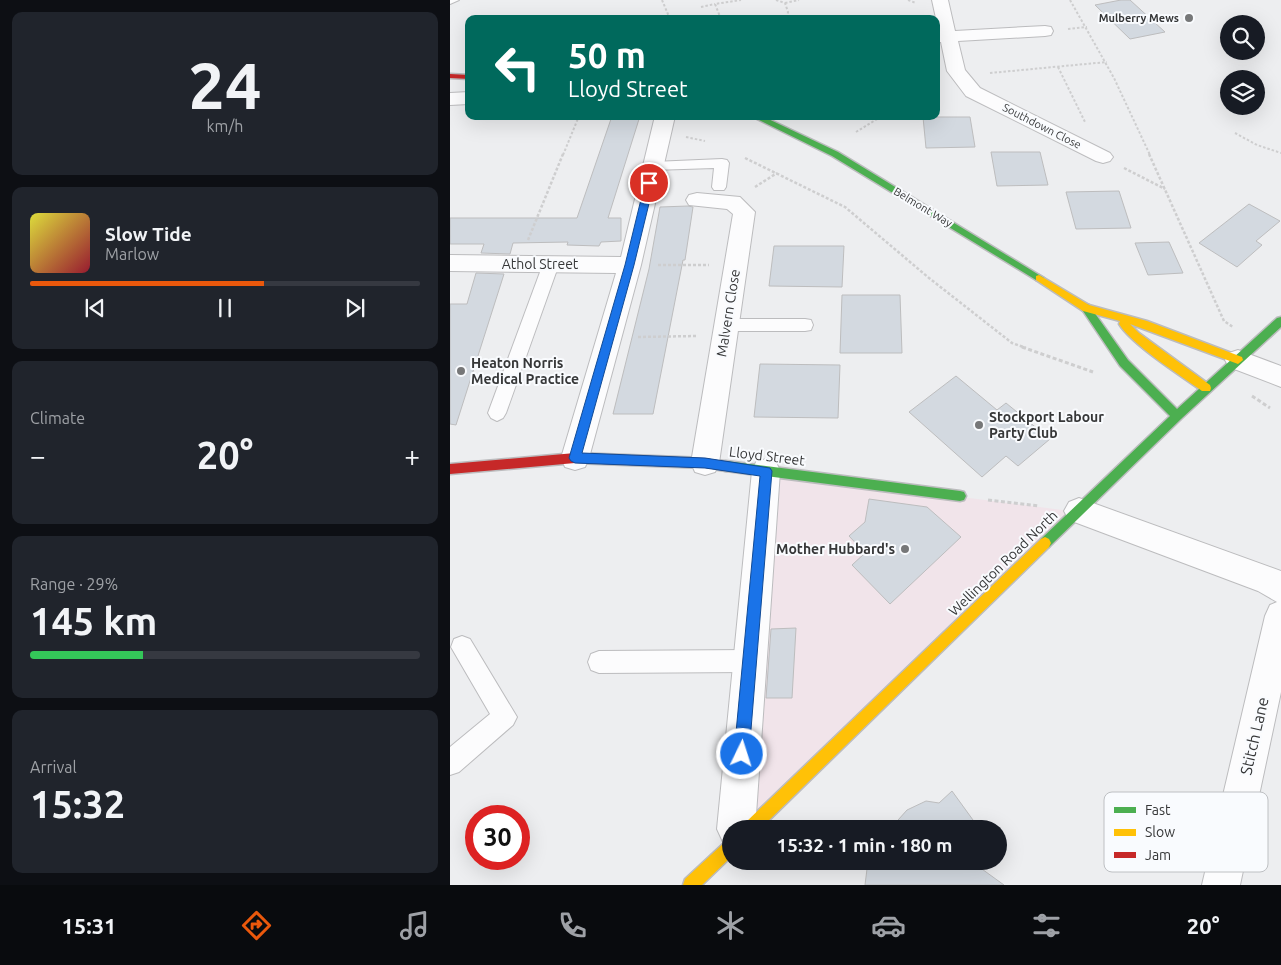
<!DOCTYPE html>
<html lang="en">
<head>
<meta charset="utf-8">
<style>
  body { margin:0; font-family:Ubuntu,sans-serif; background:#20242c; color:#f1f3f6; height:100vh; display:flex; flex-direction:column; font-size:19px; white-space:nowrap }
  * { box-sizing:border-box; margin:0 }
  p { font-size:16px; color:#9ea1a6 }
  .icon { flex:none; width:28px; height:28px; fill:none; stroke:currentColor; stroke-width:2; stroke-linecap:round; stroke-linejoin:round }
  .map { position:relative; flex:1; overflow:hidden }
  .details { display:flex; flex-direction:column; gap:12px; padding:12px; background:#0d0f14; width:450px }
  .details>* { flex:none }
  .top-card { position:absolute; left:15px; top:15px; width:475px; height:105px; border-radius:10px; box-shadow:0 5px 20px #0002; background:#00695c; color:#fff; overflow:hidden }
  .fabs { position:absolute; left:770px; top:15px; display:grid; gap:10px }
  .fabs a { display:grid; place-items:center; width:45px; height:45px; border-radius:50%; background:#171b24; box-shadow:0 5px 20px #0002; font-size:25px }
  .speed { position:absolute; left:15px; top:805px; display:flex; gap:10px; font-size:25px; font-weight:700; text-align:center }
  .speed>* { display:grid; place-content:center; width:65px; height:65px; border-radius:50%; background:#171b24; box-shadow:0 5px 20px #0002; line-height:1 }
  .speed .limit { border:8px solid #d22; background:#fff; color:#111 }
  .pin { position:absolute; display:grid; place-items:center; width:42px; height:42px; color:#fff; margin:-21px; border:2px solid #fff; border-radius:50%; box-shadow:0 1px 5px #0007 }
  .me { position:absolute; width:55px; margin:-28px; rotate:4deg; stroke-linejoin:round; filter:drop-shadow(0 0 4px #0008) }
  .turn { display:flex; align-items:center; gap:18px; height:105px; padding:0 20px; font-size:22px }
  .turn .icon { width:65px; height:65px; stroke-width:2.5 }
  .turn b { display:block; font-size:35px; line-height:42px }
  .big { font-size:38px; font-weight:700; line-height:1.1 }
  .details .widget { flex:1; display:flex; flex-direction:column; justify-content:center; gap:8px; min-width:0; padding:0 18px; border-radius:10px; background:#20242c }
  .details .dial { align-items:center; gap:0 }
  .dial b { font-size:65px; line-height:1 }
  .song { display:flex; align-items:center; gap:15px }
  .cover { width:60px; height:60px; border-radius:8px; background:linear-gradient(135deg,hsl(60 70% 55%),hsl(350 70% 35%)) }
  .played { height:5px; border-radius:2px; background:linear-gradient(90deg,#ea580c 60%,#363941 60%) }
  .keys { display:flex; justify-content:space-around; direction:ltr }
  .heat { display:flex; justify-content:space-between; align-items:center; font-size:28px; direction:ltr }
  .charge { height:8px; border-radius:4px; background:linear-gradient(90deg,#34c759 29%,#363941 0) }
  .trip { position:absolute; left:272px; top:820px; width:285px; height:50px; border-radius:25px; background:#171b24; box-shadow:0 5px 20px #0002; font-weight:700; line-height:50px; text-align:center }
  .dock { display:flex; height:80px; justify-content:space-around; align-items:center; background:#090b0e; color:#9ea1a6 }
  .dock .icon { width:35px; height:35px }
  .dock .active { color:#ea580c }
  .dock b { font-size:22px; color:#f1f3f6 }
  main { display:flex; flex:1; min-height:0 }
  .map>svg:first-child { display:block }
</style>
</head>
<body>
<main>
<section class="details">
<div class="widget dial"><b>24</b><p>km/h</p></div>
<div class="widget">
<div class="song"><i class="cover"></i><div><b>Slow Tide</b><p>Marlow</p></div></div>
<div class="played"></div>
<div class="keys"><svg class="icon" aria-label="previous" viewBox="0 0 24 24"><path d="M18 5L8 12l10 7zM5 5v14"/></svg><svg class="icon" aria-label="pause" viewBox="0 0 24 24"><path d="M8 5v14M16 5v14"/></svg><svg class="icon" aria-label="next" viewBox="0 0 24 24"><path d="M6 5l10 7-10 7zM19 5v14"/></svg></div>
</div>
<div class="widget"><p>Climate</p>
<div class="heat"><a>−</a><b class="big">20°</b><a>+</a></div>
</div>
<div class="widget"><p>Range · 29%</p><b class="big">145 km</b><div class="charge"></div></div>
<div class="widget"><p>Arrival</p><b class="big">15:32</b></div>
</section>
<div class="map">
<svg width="831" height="885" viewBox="0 0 831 885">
  <rect width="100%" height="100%" fill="#edeef0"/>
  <polygon fill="#f1e4ea" points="317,472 628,512 299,829"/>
  <g fill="#d3d9e0" stroke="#bdbdbe">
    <polygon points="671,0 680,0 715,32 680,39 645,5"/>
    <polygon points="162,116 190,116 158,218 171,218 171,241 151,242 149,246 117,245 118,242 63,243 60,254 31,253 34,244 0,244 0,218 127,218"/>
    <polygon points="473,117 520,117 525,147 476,148"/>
    <polygon points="541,152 590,152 598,185 547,186"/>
    <polygon points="669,191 681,228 626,229 616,192"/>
    <polygon points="799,204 830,221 806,241 812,245 787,267 749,243"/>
    <polygon points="238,206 243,207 235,260 233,260 203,414 163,414 199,269 210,207"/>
    <polygon points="719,242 733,273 698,275 685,243"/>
    <polygon points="324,246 394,246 392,287 319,286"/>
    <polygon points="26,273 54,274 6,425 0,424 0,304 17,304"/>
    <polygon points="392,295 450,295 452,353 390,353"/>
    <polygon points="310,364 390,365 388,418 304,417"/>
    <polygon points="506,376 547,410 556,403 600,439 568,466 556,456 532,477 459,412"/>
    <polygon points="419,499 477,507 511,537 440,604 402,565 415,553 399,536 415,522"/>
    <polygon points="346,628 342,698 316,698 321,629"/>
    <polygon points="502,791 523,820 523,829 440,829 457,810 476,801 489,803"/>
    <polygon points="418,861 525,861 525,864 554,885 415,885"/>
  </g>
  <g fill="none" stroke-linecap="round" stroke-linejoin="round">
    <g stroke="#bcbcbe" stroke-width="2">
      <g id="lane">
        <polygon points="0,0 9,0 0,4"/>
        <polygon points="272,159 277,160 279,163 276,187 274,190 264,190 262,187 264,168 203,170 198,169 196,166 198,163 203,162"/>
        <polygon points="101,258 107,260 109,264 56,413 53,418 47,421 41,418 38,413 93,264 95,260"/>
        <polygon points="276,319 355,319 361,320 363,325 361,330 355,331 276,331 270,330 268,325 270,320"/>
        <polygon points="12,636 20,639 67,717 63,725 9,772 0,775 0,747 40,714 1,647 4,639"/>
        <polygon points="299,650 307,653 310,661 307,669 299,672 149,673 141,670 138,662 141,654 149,651"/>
      </g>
    </g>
    <g stroke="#bcbcbe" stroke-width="2">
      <g id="street">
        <polygon points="482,0 498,0 505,31 595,26 601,27 603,31 601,35 595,36 508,41 515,70 530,88 660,153 663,157 660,161 653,163 646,161 516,96 497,71 491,42 486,42 486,32 489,32"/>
        <polygon points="19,92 19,104 0,105 0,93"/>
        <polygon points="205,116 225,116 191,265 139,458 135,467 125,470 115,467 111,458 166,273 0,271 0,255 171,257"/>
        <polygon points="247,193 290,197 305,212 269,463 265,472 255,475 245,472 241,463 283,214 277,209 239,205 236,200 239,195"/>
        <polygon points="788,350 831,366 831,387 779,367 775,360 779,353"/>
        <polygon points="316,459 326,462 330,471 305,829 281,829 281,846 273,842 267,829 302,471 306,462"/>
        <polygon points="629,498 831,571 831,692 790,885 752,885 815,616 820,605 827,602 808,591 619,520 614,511 619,502"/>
      </g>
    </g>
    <g stroke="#bcbcbe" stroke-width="3">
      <g id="fast">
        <polygon points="301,116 312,116 388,152 594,278 592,280 586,280 382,156"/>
        <polygon points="636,304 639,305 678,360 727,409 827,318 831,317 831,327 731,419 599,547 595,549 591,547 589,543 591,539 720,416 670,366 633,311 631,308 633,305"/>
        <polygon points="276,461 510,491 514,492 516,496 514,500 510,501 276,471 272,470 270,466 272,462"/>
      </g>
    </g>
    <g stroke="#bcbcbe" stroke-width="3">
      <g id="slow">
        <path d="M589 275 639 305 697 321 792 357 793 360 788 364 680 324 689 333 760 385 761 388 760 391H752C730 375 682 345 669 324L670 321 633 311 586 280V276Z"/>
        <polygon points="595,537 599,539 601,543 599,547 310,829 291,829 294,824 591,539"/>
        <polygon points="281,838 281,857 252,885 233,885 235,879 276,841"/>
      </g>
    </g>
    <g stroke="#bcbcbe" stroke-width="3">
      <g id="jam">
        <polygon points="0,74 19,75 19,79 0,78"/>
        <polygon points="125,453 255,458 280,462 282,466 280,470 276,471 255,468 125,463 0,474 0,464"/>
      </g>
    </g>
    <g stroke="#cececf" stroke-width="2" stroke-dasharray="2.5 2" stroke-linecap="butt">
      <polyline points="212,0 220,19"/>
      <polyline points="326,0 335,3 338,12 337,19"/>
      <polyline points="458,0 466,3"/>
      <polyline points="620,0 664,78 700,155"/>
      <polyline points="335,3 349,0"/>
      <polyline points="251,7 265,4"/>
      <polyline points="271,19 265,4 291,0"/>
      <polyline points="618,29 637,27"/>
      <polyline points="608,67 635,122"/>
      <polyline points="540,73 657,62"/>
      <polyline points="406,132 432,116"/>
      <polyline points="785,133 807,145 831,153"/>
      <polyline points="236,137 255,141"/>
      <polyline points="113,155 129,116"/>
    </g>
    <g stroke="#cececf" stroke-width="2.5" stroke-dasharray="3 2" stroke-linecap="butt">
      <polyline points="699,154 774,321 783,327"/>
      <polyline points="295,158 395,207 479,278 562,343 576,348"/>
      <polyline points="674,168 715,189"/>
      <polyline points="305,187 327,173"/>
      <polyline points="78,240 113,154"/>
      <polyline points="208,265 259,265"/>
      <polyline points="188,337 246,336"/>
    </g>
    <g stroke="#cececf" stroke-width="3" stroke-dasharray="4 2.5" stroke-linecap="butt">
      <polyline points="572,347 643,372"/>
      <polyline points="802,396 820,408"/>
      <polyline points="538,500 589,506"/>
    </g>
    <use href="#lane" fill="#fcfcfd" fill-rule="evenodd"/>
    <use href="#street" fill="#fcfcfd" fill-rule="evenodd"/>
    <use href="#fast" fill="#4caf50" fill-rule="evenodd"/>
    <use href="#slow" fill="#ffc107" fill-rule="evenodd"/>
    <use href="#jam" fill="#c62828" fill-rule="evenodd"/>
  </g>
  <polygon fill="#1a73e8" stroke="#114b97" points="199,180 204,183 184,265 132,453 255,458 320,468 322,471 299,754 297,759 292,762 286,759 284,754 310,476 255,468 125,463 121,461 119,458 175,265 195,183"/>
  <g fill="#767778" stroke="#f9fbfe" stroke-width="2">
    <circle cx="739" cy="18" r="5"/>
    <circle cx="11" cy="371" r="5"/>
    <circle cx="529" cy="425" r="5"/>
    <circle cx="455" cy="549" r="5"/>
  </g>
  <g text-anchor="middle" stroke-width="4" stroke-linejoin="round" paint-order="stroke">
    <g font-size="11" font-weight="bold" fill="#363738" stroke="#f9fbfe" text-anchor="end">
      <text x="729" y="22">Mulberry Mews</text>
    </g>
    <g font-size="11" fill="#363738" stroke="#f9fbfe">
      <text transform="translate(592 126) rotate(27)" y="4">Southdown Close</text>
      <text transform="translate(473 207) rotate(31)" y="4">Belmont Way</text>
    </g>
    <g font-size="14" fill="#363738" stroke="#f9fbfe">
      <text x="90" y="269">Athol Street</text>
      <text transform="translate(278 313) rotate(-81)" y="5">Malvern Close</text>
      <text transform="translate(317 456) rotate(7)" y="5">Lloyd Street</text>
      <text transform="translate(553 563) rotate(-44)" y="5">Wellington Road North</text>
    </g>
    <g font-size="14" font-weight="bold" fill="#363738" stroke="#f9fbfe" text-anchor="start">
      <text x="21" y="368">Heaton Norris<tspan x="21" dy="16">Medical Practice</tspan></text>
      <text x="539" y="422">Stockport Labour<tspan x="539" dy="16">Party Club</tspan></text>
      <text x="445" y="554" text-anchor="end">Mother Hubbard's</text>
    </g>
    <g font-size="16" fill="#363738" stroke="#f9fbfe">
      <text transform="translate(804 736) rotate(-77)" y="6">Stitch Lane</text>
    </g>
  </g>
  <rect x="654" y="792" width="164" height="80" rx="8" fill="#f9fbfe" stroke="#bec0c3" stroke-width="1"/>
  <rect x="664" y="807" width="22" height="6" fill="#4caf50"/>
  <rect x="664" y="829" width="22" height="7" fill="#ffc107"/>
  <rect x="664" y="852" width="22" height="6" fill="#c62828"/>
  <g font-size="14" fill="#363738">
    <text x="695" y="815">Fast</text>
    <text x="695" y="837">Slow</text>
    <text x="695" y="860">Jam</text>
  </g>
</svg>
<div class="fabs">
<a><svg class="icon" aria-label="search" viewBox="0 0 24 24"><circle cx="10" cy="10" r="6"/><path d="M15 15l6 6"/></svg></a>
<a><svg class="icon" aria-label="layers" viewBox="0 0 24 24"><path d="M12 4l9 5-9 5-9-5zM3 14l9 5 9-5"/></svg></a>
</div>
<div class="speed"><div class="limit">30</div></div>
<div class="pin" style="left:199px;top:183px;background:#d93025"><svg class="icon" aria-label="arrive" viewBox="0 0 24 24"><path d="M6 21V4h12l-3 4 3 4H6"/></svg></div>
<svg class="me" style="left:292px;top:754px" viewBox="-20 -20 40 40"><circle r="17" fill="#1a73e8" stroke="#fff" stroke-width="3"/><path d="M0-11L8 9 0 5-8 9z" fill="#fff"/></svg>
<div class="trip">15:32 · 1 min · 180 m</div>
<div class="top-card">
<div class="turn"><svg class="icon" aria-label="left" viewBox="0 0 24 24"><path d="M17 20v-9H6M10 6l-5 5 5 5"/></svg><div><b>50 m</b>Lloyd Street</div></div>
</div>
</div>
</main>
<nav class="dock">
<b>15:31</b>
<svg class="icon active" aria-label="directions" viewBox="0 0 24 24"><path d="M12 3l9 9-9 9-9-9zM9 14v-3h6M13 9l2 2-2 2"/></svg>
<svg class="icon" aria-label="music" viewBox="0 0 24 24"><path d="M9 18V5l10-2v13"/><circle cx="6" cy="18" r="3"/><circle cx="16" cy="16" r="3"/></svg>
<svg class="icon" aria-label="phone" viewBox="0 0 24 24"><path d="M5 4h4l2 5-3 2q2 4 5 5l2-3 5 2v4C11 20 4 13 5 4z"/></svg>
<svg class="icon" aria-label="climate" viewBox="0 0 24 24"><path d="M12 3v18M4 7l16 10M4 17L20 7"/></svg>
<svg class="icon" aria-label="car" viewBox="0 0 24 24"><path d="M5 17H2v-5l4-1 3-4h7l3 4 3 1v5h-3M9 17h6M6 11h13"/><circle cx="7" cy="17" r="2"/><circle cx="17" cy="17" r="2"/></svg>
<svg class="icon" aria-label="filters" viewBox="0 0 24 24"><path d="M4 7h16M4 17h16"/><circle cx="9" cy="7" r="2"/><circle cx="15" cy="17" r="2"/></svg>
<b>20°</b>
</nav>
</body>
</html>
